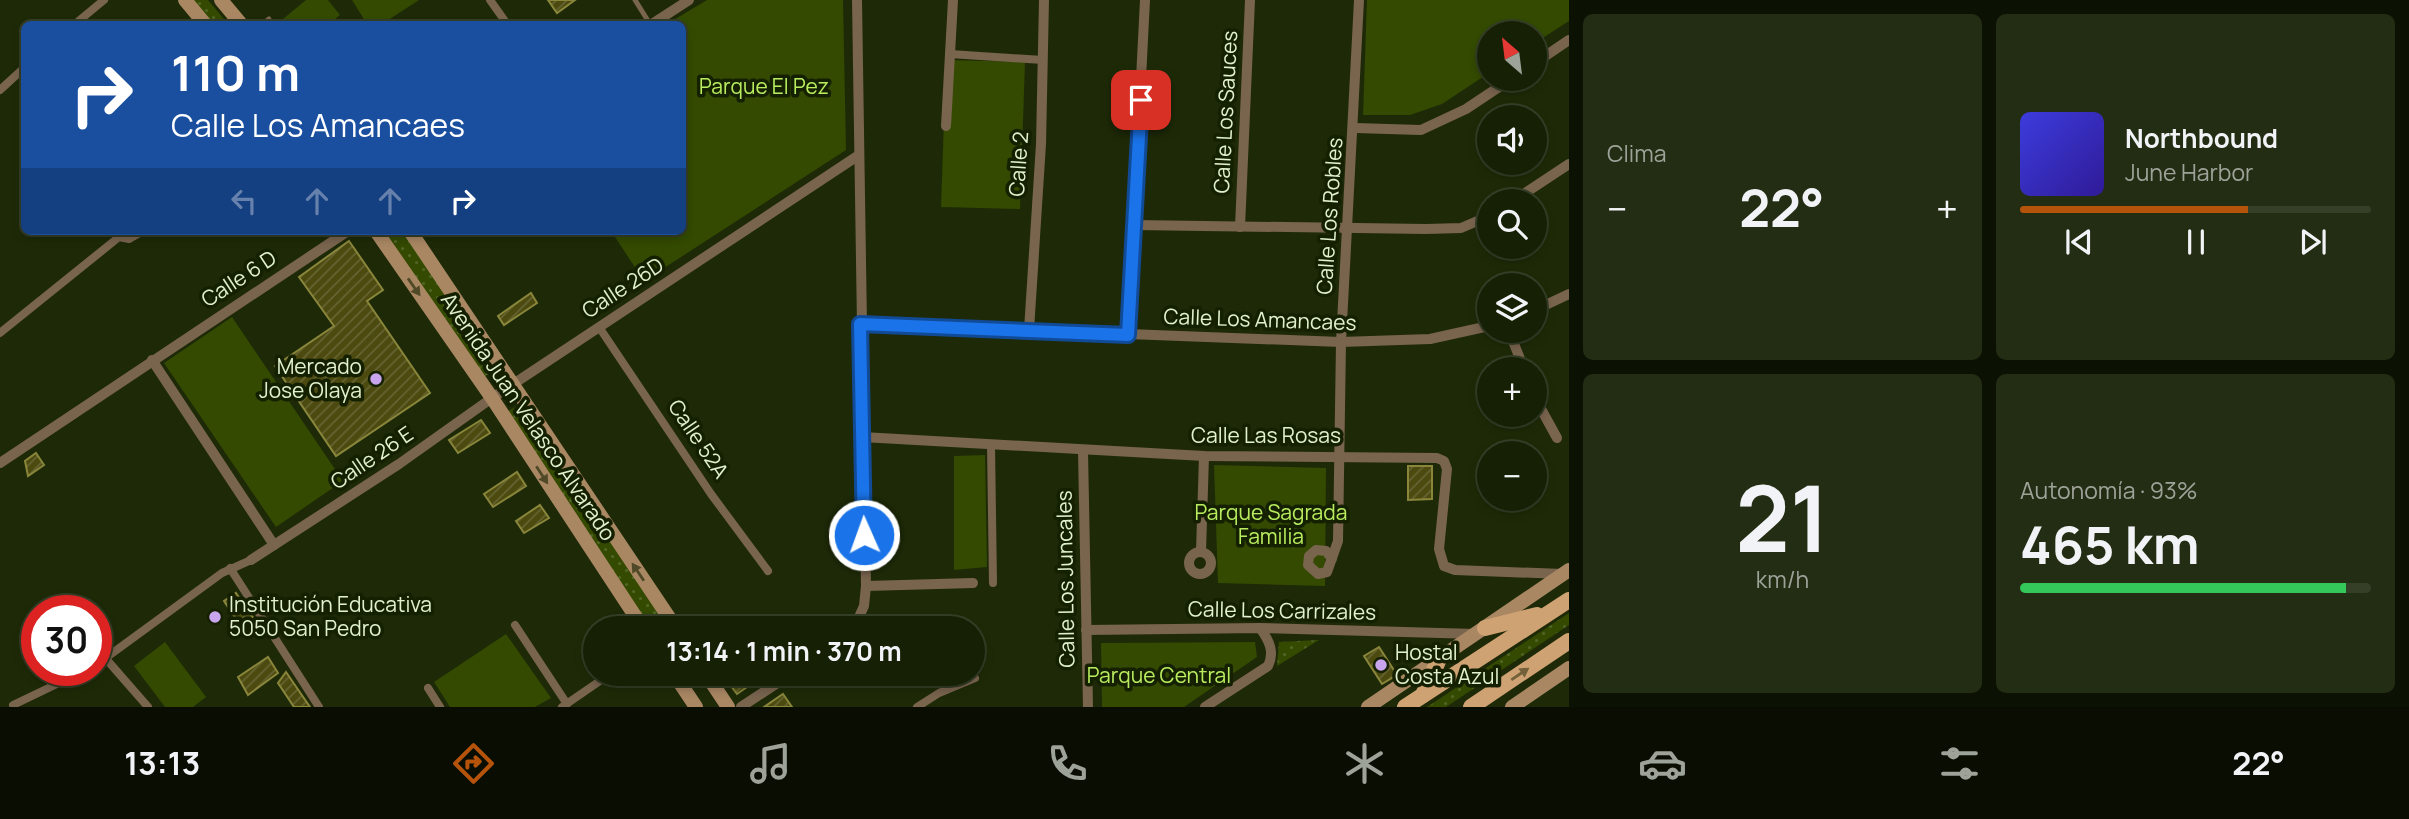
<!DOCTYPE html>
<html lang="es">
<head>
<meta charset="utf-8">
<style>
  body { margin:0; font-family:Manrope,sans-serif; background:#232d13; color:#f1f3f6; height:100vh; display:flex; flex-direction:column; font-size:26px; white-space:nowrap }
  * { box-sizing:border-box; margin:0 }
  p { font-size:23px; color:#9ea39a }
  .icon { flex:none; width:38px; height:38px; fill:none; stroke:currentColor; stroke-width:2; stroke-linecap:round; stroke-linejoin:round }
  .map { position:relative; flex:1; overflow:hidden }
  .side { display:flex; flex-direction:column; gap:14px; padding:14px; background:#0c1203; width:840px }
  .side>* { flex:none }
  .guide { position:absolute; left:21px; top:21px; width:665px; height:214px; border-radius:10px; box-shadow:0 4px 10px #0003,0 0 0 2px #353e27; background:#1a4fa0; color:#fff; overflow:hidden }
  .needle { width:46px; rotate:332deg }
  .tools { position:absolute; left:1477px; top:21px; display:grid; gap:14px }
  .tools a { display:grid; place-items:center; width:70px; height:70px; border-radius:50%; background:#162005; box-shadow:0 4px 10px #0003,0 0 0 2px #353e27; font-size:35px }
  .speed { position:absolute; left:21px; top:595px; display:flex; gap:14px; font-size:35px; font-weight:700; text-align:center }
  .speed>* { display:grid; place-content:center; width:91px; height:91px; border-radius:50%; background:#162005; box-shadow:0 4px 10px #0003,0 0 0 2px #353e27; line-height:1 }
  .speed .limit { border:10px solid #d22; background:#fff; color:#111 }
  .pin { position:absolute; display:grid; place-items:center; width:60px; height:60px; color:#fff; margin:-30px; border-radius:14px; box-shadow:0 4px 10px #0006 }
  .me { position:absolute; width:77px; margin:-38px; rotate:358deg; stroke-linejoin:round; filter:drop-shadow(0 0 5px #0008) }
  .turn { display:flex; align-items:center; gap:24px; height:147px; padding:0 35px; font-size:32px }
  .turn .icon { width:91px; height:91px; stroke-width:2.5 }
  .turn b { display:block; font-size:49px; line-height:60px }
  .lanes { display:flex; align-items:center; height:66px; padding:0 35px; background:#0003; justify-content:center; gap:35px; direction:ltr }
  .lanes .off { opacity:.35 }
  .big { font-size:52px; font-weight:700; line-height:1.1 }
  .side .card { flex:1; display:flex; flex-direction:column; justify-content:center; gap:10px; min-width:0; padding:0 24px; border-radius:10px; background:#232d13 }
  .side .dial { align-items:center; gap:0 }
  .dial b { font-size:91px; line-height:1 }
  .song { display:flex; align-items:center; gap:21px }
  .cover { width:84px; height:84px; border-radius:10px; background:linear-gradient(135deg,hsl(240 70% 55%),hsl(250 70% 35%)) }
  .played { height:7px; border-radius:4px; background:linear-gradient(90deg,#b45309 65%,#353e27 65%) }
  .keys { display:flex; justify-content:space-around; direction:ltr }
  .heat { display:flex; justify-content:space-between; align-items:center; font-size:38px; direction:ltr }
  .charge { height:10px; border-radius:5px; background:linear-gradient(90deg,#34c759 93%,#353e27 0) }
  .side .tiles { flex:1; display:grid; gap:14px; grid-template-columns:repeat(2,1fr) }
  .trip { position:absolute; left:583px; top:616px; width:402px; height:70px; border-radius:35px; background:#162005; box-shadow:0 4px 10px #0003,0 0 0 2px #353e27; font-weight:700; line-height:70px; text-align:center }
  .tab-bar { display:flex; height:112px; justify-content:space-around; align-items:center; background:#090d02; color:#9ea39a }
  .tab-bar .icon { width:49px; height:49px }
  .tab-bar .on { color:#b45309 }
  .tab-bar b { font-size:32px; color:#f1f3f6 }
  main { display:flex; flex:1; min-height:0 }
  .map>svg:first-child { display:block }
</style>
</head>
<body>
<main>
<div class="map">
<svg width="1569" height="707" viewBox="0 0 1569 707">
  <defs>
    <pattern id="grass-dots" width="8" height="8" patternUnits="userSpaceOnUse" patternTransform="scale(1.75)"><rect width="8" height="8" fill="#334a00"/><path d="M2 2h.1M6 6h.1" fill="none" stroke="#506424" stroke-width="1.8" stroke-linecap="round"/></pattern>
    <pattern id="building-hatch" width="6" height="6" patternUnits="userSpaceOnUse" patternTransform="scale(1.75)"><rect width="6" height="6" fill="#4c4a0f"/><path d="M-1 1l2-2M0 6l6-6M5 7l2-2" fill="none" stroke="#666431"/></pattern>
  </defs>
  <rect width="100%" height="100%" fill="#1e2a07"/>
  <g fill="url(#grass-dots)">
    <polygon points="192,0 208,0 228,24 213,24"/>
    <polygon points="396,231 405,231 495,371 483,377 388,237"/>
    <polygon points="519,405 668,628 650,628 508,411"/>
    <polygon points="1569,613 1569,625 1446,707 1427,707"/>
    <polygon points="1318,640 1319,640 1277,666 1279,642"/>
  </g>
  <g fill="#334a00">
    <polygon points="306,0 328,0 340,15 329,24 277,24"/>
    <polygon points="352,0 419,0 382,24 367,24"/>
    <polygon points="707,0 843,0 846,150 644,281 611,231 682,231 682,24 667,24"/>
    <polygon points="1367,0 1569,0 1569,21 1535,43 1535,33 1489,33 1489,73 1442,104 1410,115 1363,115"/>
    <polygon points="946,60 1025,62 1020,209 941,207"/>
    <polygon points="232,317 343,481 276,527 164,363"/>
    <polygon points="985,455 987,567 954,570 954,456"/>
    <polygon points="1214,465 1326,468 1325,586 1218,583"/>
    <polygon points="506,634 551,698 535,707 450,707 434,682"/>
    <polygon points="165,642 206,697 193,707 165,707 134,666"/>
    <polygon points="1255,642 1257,657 1184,707 1102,707 1101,643"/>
  </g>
  <g fill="url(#building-hatch)" stroke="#89863c" stroke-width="2">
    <polygon points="548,0 575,0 557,13"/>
    <polygon points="349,241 383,290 367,301 430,393 336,456 275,366 334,326 299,277"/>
    <polygon points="531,293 537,303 504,325 498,316"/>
    <polygon points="481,420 490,433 458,453 449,440"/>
    <polygon points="36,453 44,465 28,476 25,461"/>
    <polygon points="1408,466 1432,466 1432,499 1408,500"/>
    <polygon points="517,472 526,486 493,507 484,494"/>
    <polygon points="540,505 549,518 524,533 516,521"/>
    <polygon points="236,593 254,619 242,628 224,601"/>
    <polygon points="1379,647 1397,675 1382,684 1364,656"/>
    <polygon points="268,657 278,673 248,695 238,677"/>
    <polygon points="286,672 310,707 294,707 278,683"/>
    <polygon points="722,674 766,674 737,694"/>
    <polygon points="783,694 792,707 764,707"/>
  </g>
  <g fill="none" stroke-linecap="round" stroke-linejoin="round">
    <g stroke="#79644e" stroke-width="5">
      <polyline points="635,0 650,24"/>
      <polyline points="263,24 269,19"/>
    </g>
    <g stroke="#79644e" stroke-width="8">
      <polyline points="490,0 507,24"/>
      <polyline points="75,24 104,0"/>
      <polyline points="950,54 1043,60"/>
      <polyline points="0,90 24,68"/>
      <polyline points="599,327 711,494 768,571"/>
      <polyline points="0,333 119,237 129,239 143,231"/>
      <polyline points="991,445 993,583"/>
      <polyline points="230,568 319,707"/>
      <polyline points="515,625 567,704"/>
      <polyline points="107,660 148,707"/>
      <polyline points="96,665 222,573 251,560"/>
      <polyline points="428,688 440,707"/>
      <polyline points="13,705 86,670"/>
      <polyline points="562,707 610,674"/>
      <polyline points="917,707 939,693 975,678"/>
    </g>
    <g stroke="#79644e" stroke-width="10">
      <polyline points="652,24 689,0"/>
      <polyline points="1535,63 1569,40"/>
      <polyline points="946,126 953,0"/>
      <polyline points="1355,128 1421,130 1466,109 1511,79"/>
      <polyline points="1513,201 1569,164"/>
      <polyline points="1135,225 1426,229 1461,228 1489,216"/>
      <polyline points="1240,227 1250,0"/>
      <polyline points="1535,310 1569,294"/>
      <polyline points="860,324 1341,342 1430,339 1489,326"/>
      <polyline points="1029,330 1041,144 1044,0"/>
      <polyline points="1509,331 1524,369"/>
      <polyline points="1128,335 1145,0"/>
      <polyline points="152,360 274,545"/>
      <polyline points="1535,398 1557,438"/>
      <polyline points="862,437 1204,456 1437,458 1444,461 1447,469 1439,549 1444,566 1455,570 1563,574"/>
      <polyline points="1083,451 1088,707"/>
      <polyline points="0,463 348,231"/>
      <polyline points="1201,552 1204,456"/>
      <circle cx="1200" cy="563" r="11"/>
      <polyline points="1332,559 1326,551 1316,550 1309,556 1308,565 1318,574 1327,572 1338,541 1341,342 1359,0"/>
      <polyline points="251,560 399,464 492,398 859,155"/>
      <polyline points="866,586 973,583"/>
      <polyline points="854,628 864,606 866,586 857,0"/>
      <polyline points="1086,630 1260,628 1476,634"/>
      <polyline points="741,707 791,674"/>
      <path d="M1205 707 1268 666C1275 652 1269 640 1260 628"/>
    </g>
    <g stroke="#a98763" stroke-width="14">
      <polyline points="185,0 205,24"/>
      <polyline points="221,0 241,24"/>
      <polyline points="376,231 492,398 643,628"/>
      <polyline points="410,231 676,628"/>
      <polyline points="674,674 696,707"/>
      <polyline points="706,674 728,707"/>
      <polyline points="1368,707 1569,570"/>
      <polyline points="1512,707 1569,668"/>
    </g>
    <g stroke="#cfa273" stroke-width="16">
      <polyline points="1485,628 1537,615"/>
      <polyline points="1423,695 1439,659"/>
      <polyline points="1405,707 1569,600"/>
      <polyline points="1471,707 1569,641"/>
    </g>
  </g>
  <defs><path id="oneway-solid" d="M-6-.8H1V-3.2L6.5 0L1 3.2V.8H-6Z" transform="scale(1.75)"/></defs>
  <g fill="#504928">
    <use href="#oneway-solid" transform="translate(414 287) rotate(55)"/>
    <use href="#oneway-solid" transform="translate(542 475) rotate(57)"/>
    <use href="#oneway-solid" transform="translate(638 572) rotate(-124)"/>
  </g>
  <use fill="#72613a" href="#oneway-solid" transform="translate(1520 674) rotate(-34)"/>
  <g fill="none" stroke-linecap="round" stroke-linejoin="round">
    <g stroke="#114b97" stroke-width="18">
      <polyline id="route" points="864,535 860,324 1128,335 1141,100"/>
    </g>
    <use href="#route" stroke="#1a73e8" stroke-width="12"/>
  </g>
  <g fill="#c9a5ee" stroke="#142000" stroke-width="2.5">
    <circle cx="376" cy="379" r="7"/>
    <circle cx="215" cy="617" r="7"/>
    <circle cx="1381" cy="665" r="7"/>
  </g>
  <g text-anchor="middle" stroke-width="7" stroke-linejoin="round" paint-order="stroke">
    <g font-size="21" fill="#b9ed5f" stroke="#142000">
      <text x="764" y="94">Parque El Pez</text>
      <text x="1271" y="520">Parque Sagrada<tspan x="1271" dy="24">Familia</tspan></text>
      <text x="1159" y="683">Parque Central</text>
    </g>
    <g font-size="21" fill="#e1f0ce" stroke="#142000">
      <text transform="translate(1226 112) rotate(-87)" y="7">Calle Los Sauces</text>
      <text transform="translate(1019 164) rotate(-86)" y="7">Calle 2</text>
      <text transform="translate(1330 216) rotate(-86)" y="7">Calle Los Robles</text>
      <text transform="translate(239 279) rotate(-33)" y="7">Calle 6 D</text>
      <text transform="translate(623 288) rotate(-33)" y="7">Calle 26D</text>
      <text transform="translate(1260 320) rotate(2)" y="7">Calle Los Amancaes</text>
      <text transform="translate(528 417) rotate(56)" y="7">Avenida Juan Velasco Alvarado</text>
      <text x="1266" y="443">Calle Las Rosas</text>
      <text transform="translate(698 439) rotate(56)" y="7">Calle 52A</text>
      <text transform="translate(372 458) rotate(-34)" y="7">Calle 26 E</text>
      <text transform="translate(1066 579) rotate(-91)" y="7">Calle Los Juncales</text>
      <text transform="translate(1282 611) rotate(1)" y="7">Calle Los Carrizales</text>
    </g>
    <g font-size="21" fill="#e1f0ce" stroke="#142000" text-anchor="start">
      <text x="362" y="374" text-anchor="end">Mercado<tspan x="362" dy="24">Jose Olaya</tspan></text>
      <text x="229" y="612">Institución Educativa<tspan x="229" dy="24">5050 San Pedro</tspan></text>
      <text x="1395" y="660">Hostal<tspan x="1395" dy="24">Costa Azul</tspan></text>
    </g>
  </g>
</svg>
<div class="tools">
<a><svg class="needle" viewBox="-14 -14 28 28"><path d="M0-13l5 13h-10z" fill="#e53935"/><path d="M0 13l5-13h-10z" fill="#9ea39a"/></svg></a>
<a><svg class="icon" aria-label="sound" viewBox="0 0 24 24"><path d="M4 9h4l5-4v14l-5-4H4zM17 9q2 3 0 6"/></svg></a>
<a><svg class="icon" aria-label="search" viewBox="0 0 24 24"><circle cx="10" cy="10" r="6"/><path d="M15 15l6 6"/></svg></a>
<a><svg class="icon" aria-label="layers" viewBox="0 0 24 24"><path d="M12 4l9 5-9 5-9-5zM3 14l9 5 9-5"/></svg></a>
<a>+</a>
<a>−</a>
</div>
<div class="speed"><div class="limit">30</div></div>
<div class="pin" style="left:1141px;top:100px;background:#d93025"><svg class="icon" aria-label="arrive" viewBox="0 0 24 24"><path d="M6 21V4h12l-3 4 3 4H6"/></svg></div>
<svg class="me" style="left:864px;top:535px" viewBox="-20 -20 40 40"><circle r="17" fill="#1a73e8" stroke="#fff" stroke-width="3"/><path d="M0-11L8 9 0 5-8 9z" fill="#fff"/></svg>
<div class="trip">13:14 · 1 min · 370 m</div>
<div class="guide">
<div class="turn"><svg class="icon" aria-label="right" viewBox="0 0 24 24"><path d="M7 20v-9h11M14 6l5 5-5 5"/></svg><div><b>110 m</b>Calle Los Amancaes</div></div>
<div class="lanes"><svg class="icon off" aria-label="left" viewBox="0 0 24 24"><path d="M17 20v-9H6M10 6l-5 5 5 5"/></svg><svg class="icon off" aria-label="ahead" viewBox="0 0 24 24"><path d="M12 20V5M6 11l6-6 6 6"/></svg><svg class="icon off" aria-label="ahead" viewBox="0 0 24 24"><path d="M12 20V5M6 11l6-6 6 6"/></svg><svg class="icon" aria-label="right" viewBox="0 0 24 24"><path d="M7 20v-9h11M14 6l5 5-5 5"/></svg></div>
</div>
</div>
<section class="side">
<div class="tiles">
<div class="card"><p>Clima</p>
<div class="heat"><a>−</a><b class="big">22°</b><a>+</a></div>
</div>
<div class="card">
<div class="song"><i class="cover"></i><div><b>Northbound</b><p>June Harbor</p></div></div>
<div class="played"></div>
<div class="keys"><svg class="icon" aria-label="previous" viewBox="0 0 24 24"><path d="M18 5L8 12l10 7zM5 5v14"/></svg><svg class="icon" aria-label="pause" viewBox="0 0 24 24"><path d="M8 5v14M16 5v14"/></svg><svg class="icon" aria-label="next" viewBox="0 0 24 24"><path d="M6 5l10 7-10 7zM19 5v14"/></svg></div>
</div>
<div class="card dial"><b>21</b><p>km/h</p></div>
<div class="card"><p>Autonomía · 93%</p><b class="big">465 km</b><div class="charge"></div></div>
</div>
</section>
</main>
<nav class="tab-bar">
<b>13:13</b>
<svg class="icon on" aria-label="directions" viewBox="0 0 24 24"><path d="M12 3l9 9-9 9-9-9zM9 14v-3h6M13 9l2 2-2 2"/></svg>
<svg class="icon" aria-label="music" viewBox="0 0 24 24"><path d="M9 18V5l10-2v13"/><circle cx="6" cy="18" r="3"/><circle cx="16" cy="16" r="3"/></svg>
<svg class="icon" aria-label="phone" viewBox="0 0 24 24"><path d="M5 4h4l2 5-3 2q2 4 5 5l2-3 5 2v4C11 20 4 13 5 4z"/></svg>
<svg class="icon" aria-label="climate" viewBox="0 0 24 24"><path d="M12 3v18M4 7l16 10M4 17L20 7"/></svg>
<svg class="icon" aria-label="car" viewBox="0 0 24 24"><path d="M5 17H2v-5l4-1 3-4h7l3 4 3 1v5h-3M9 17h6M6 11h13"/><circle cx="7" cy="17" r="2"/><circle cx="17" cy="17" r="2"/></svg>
<svg class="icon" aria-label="filters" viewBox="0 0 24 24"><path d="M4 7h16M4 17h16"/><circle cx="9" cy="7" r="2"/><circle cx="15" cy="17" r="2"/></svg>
<b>22°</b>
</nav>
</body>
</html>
